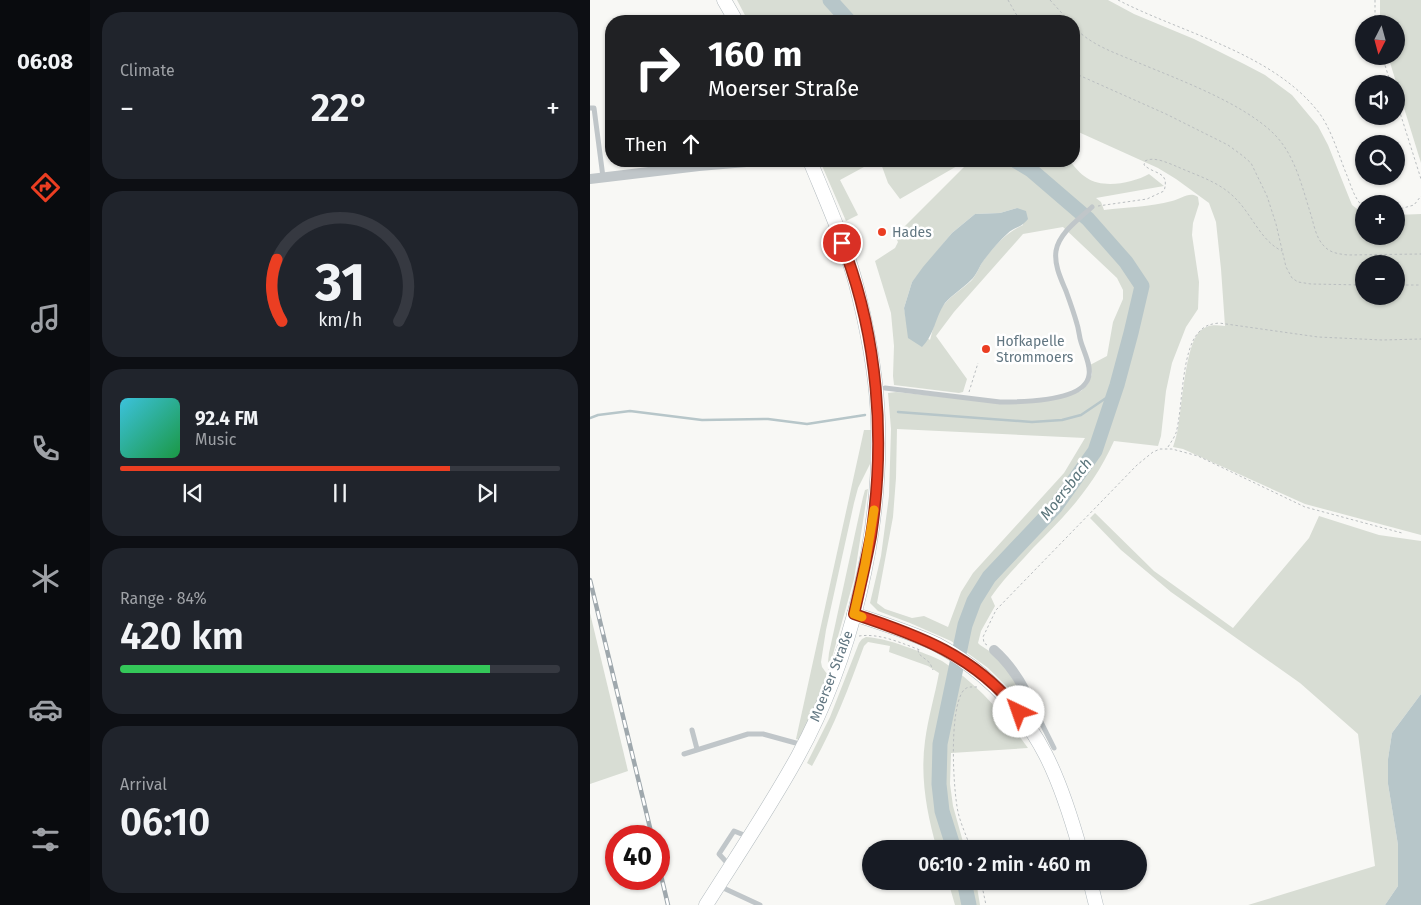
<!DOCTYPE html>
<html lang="en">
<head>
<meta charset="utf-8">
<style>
  body { margin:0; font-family:"Fira Sans",sans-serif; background:#20242c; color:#f1f3f6; height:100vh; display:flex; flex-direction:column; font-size:19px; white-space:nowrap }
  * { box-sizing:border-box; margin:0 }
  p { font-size:16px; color:#9ea1a6 }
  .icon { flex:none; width:28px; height:28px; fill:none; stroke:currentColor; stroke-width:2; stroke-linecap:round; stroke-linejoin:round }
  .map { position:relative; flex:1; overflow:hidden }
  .details { display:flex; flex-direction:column; gap:12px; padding:12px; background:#0d0f14; width:500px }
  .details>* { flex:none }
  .banner { position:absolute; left:15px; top:15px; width:475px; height:152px; border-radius:20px; box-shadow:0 1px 4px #0004; background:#202124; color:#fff; overflow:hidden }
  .needle { width:32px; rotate:186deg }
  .controls { position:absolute; left:765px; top:15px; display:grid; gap:10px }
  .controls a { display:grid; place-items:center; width:50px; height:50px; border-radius:50%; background:#171b24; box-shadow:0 1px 4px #0004; font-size:25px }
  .speed { position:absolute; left:15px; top:825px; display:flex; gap:10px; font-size:25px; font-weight:700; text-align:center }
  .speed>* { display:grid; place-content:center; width:65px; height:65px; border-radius:50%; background:#171b24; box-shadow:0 1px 4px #0004; line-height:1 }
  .speed .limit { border:8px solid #d22; background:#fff; color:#111 }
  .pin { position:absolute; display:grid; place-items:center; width:42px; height:42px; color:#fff; margin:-21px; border:2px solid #fff; border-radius:50%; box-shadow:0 1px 5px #0007 }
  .me { position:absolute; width:55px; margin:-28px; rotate:318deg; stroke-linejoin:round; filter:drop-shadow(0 0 4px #0008) }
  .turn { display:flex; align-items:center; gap:18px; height:105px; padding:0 20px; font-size:22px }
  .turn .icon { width:65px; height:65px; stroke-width:2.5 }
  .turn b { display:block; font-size:35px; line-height:42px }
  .then { display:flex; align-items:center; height:48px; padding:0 20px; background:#0003; gap:10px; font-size:19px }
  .big { font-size:38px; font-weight:600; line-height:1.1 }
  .details .card { flex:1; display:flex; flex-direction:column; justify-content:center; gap:8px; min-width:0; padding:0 18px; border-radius:20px; background:#20242c }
  .details .dial { align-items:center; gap:0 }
  .dial svg { height:130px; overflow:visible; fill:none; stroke:#363941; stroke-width:7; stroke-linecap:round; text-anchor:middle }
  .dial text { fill:#f1f3f6; stroke:none }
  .song { display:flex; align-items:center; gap:15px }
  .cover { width:60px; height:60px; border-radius:8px; background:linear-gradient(135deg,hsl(190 70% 55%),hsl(140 70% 35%)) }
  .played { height:5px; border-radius:2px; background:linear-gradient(90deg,#eb3e22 75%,#363941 75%) }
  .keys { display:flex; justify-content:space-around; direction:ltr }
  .heat { display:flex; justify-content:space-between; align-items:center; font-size:28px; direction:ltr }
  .charge { height:8px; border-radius:4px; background:linear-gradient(90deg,#34c759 84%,#363941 0) }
  .trip { position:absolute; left:272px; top:840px; width:285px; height:50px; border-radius:25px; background:#171b24; box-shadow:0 1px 4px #0004; font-weight:600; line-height:50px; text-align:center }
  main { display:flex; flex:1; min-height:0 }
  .dock { display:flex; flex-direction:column; width:90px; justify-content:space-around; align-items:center; background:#090b0e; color:#9ea1a6 }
  .dock .icon { width:35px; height:35px }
  .dock .current { color:#eb3e22 }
  .dock b { font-size:22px; color:#f1f3f6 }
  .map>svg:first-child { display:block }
</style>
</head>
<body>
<main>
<nav class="dock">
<b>06:08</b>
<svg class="icon current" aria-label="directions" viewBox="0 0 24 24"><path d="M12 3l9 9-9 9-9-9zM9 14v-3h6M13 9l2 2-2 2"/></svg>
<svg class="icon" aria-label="music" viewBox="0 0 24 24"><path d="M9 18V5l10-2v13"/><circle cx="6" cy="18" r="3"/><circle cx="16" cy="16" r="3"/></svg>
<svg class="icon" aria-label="phone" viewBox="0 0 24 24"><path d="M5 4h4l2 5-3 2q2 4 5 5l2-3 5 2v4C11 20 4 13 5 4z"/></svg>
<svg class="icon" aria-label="climate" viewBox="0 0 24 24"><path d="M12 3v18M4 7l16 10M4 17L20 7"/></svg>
<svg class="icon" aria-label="car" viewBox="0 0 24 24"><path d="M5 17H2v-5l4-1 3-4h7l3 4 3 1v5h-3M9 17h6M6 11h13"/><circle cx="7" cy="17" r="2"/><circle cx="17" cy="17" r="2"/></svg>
<svg class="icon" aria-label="filters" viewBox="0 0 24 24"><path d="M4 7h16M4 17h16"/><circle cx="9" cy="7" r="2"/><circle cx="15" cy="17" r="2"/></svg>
</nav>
<section class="details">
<div class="card"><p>Climate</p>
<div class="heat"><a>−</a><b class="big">22°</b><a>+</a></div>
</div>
<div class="card dial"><svg viewBox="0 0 100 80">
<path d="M14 69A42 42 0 1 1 86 69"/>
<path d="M14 69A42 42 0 0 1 11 31" stroke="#eb3e22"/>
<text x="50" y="56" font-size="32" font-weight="700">31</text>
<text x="50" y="72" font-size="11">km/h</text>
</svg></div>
<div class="card">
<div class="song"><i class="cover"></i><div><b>92.4 FM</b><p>Music</p></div></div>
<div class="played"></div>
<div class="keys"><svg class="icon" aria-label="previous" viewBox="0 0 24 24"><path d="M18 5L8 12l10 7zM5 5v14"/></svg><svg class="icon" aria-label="pause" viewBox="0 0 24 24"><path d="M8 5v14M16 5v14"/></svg><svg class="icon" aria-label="next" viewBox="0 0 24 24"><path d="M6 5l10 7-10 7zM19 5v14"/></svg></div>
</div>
<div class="card"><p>Range · 84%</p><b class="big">420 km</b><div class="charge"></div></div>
<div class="card"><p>Arrival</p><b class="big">06:10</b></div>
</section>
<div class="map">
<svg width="831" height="905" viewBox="0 0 831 905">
  <rect width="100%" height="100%" fill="#f8f8f5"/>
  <g fill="#d8ddd4" fill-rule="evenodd">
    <path d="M147 0H518L544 14 604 39 654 64 675 75 702 95 728 126 738 145 762 205 774 214V236H806V215L831 214V535L715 504 593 449 583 447C585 441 587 434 588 428 592 407 595 345 610 331 618 324 625 325 635 326L631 269 626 222 619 203 586 179 568 168 484 130V21H158ZM774 264H806V296H774Z"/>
    <polygon points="790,0 831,0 831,163 798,56 806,56 806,24 790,24"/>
    <polygon points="230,161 285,161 250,180 268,215 256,221"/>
    <path d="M290 161H480C485 167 490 174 497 178 513 189 543 183 559 174L574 186 506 198 511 202 514 210C536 207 560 207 582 201 592 199 599 191 608 197L609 204 603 223 602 235 609 282 608 309 596 327 582 363 576 391 571 436 568 446 524 441C504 486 477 514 443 548 428 565 413 579 401 597L405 606 391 631 388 643 390 645 410 658 428 685 427 690 424 694 398 668 361 641 320 623 288 611 280 603 291 556 299 496 301 429 298 393 306 392 403 402 473 397 491 391 498 384 502 374 500 365 517 356 523 322 533 299V290L527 278 473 227 433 234 364 312 346 336 377 379 373 392 369 393 304 385 303 376 304 346 301 313 285 261 305 248 308 242 307 240 318 235 314 227 376 165 374 162 310 199 298 183ZM427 208 433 225C416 233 404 246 393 261 389 267 386 276 381 281 370 291 358 297 350 310 345 319 343 330 340 340L316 319 314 308 322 282 362 233 385 214 410 213ZM307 429 495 438 474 473 383 573 371 592 358 627 334 616 322 618 295 609 287 603 303 517 306 478Z"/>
    <polygon points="274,430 282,430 280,464 268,488 264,503 236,630 231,662 232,667 237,674 230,697 209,740 206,739"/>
    <polygon points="278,489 264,579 240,665 238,662 239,653 273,497 275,490"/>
    <polygon points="505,513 564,571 643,628 719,538 729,516 789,535 831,541 831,694 802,733 798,759 798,784 808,845 808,886 795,905 658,905 785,866 768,734 710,683 581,592 531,550 500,518"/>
    <polygon points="0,613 38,771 0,784"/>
    <path d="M276 637C291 638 306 643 320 648 330 652 343 656 352 661 387 683 414 715 438 748L361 753 360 784 363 806 375 849H347C337 814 330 778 335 741 338 718 345 695 349 673L338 666 299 652 300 646 278 642 274 646C259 687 244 727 222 766L217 763 240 717 269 643 272 639Z"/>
    <polygon points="358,881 386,881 390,905 365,905"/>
  </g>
  <g fill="#b7c6c9">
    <path d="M427 208 436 211 438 219C431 228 424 227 417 234 408 242 401 251 394 260 389 266 387 275 381 280 373 288 363 294 355 303 345 317 345 334 332 347L318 338 314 308 322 282 333 267 362 233 385 214 410 213Z"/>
    <polygon points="831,694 831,905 795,905 808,886 808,845 798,784 798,759 802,733"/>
  </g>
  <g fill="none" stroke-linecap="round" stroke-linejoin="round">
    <g stroke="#b7c6c9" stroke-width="2.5">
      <polyline points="308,412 442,422 472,420 491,415 525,392"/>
      <polyline points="0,418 8,415 40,411 112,420 178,419 217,424 275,415"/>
    </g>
    <g stroke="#b7c6c9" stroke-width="15">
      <polyline points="240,0 259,21"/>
      <polyline points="364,849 352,811 349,784 350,744 375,625 384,601 399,577 466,506 505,451 527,385 541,333 552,286 536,262 498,219 441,170 426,161"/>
      <polyline points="374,881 379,905"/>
    </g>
    <g stroke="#b2babe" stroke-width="15">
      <g id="secondary">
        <polyline points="134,0 146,21"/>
        <path d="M264 614C291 623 320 632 346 644 363 653 379 664 393 676 450 725 470 778 490 849"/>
        <polyline points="500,881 506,905"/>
        <path d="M116 905C147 856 180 807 208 756 261 659 292 533 288 422 287 380 279 337 269 296 258 249 238 205 220 161"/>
      </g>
    </g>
    <g stroke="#babec0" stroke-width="1" stroke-dasharray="2.5 2.5" stroke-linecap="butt">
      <polyline points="418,0 426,14 432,21"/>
      <polyline points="460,0 479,21"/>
      <path d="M528 0C592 33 679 52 726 109 741 126 749 157 758 178 762 189 765 199 774 208"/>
      <polyline points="785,0 785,24"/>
      <path d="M484 27C502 46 526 53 549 63 590 80 652 103 683 133 705 154 712 187 721 215 724 225 726 238 734 246 740 253 749 254 758 255L831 254"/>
      <polyline points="792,56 801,84"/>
      <polyline points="484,73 576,114 638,145 653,156 661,163 677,196 686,224 696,267 702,278 708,282 721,284 774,285"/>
      <polyline points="806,100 831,179"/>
      <path d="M508 206 557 199 574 191C580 171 565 175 554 165L555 161C564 156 578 163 588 167 608 176 630 182 646 199 662 215 671 241 692 251"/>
      <polyline points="806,210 824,205 831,196"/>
      <polyline points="806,285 831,285"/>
      <polyline points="379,392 388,363"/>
      <path d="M578 447C581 442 584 438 586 433 593 408 591 350 609 332 615 325 621 324 629 323L728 337 792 340 831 339"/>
      <path d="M269 636C290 633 311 643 330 650"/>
      <polyline points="397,645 394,643 393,637 406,610 547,465 563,452 570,449 582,449 608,456 715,507 812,533"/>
      <polyline points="328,650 329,654 340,663 343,670"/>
      <path d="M381 849C377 837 371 825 368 812 363 788 359 711 373 691 377 686 381 687 387 687"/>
      <polyline points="391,881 396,905"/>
    </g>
    <g stroke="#c0c6c9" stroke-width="5">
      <polyline points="0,108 4,108 13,177"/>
      <path d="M295 388 410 402C430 402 496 402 499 375 501 365 494 352 491 342 489 336 489 330 487 324 484 313 480 302 476 291 471 279 464 265 466 251 469 233 489 219 502 207"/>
      <polyline points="437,694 464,748"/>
      <polyline points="102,730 107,749"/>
      <polyline points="94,754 158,734 173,734 213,745"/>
      <polyline points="140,866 129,854 144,831 159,837"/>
      <polyline points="129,886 170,905"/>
    </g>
    <g stroke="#c0c6c9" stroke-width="10">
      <polyline points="0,179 109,166 168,161"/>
      <path d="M404 650C419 663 428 677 437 694L423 704"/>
    </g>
    <use href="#secondary" stroke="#fff" stroke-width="14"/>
    <g stroke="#9fa8ad" stroke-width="4.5">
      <g id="rail">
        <polyline points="0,580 62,836"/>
        <polyline points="69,867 78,905"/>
      </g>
    </g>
    <use href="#rail" stroke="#fff" stroke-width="2.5" stroke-dasharray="8" stroke-linecap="butt"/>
  </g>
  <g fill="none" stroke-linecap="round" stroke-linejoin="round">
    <g stroke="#992816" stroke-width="12">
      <path id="route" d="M252 243C288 335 296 439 281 536 276 562 270 588 264 614 328 635 386 656 429 712"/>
    </g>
    <use href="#route" stroke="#eb3e22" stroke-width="9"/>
    <polyline stroke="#f59e0b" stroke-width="9" points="272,617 264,614 275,565 284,510"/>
  </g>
  <g fill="#eb3e22" stroke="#fff" stroke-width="2">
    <circle cx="292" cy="232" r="5"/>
    <circle cx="396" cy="349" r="5"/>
  </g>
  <g text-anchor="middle" stroke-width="5" stroke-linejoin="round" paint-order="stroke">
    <g font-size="14" fill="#617681" stroke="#fff" text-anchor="start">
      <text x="302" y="237">Hades</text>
      <text x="406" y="346">Hofkapelle<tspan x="406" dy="16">Strommoers</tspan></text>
    </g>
    <g font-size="14" fill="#617681" stroke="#fff">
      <text transform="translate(241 676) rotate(-69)" y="5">Moerser Straße</text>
    </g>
    <g font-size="15" font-style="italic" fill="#5c767c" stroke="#fff">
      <text transform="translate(476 489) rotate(-52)" y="5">Moersbach</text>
    </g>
  </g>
</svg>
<div class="controls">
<a><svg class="needle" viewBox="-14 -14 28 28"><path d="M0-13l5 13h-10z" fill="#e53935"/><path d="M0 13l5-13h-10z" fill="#9ea1a6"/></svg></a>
<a><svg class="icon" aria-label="sound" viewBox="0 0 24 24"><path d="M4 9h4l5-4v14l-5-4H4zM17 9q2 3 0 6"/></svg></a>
<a><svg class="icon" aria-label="search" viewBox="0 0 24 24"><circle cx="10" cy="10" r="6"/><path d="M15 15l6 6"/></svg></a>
<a>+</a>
<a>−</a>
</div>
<div class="speed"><div class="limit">40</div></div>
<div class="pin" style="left:252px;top:243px;background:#d93025"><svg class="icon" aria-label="arrive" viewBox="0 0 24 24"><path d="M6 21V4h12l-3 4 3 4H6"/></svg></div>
<svg class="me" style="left:429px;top:712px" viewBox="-20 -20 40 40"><circle r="19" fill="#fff"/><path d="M0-13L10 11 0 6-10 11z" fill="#eb3e22"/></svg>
<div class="trip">06:10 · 2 min · 460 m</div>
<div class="banner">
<div class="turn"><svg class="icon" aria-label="right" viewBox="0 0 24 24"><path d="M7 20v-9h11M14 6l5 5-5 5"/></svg><div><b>160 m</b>Moerser Straße</div></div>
<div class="then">Then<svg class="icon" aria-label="ahead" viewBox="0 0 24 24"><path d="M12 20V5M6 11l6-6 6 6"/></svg></div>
</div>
</div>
</main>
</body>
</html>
